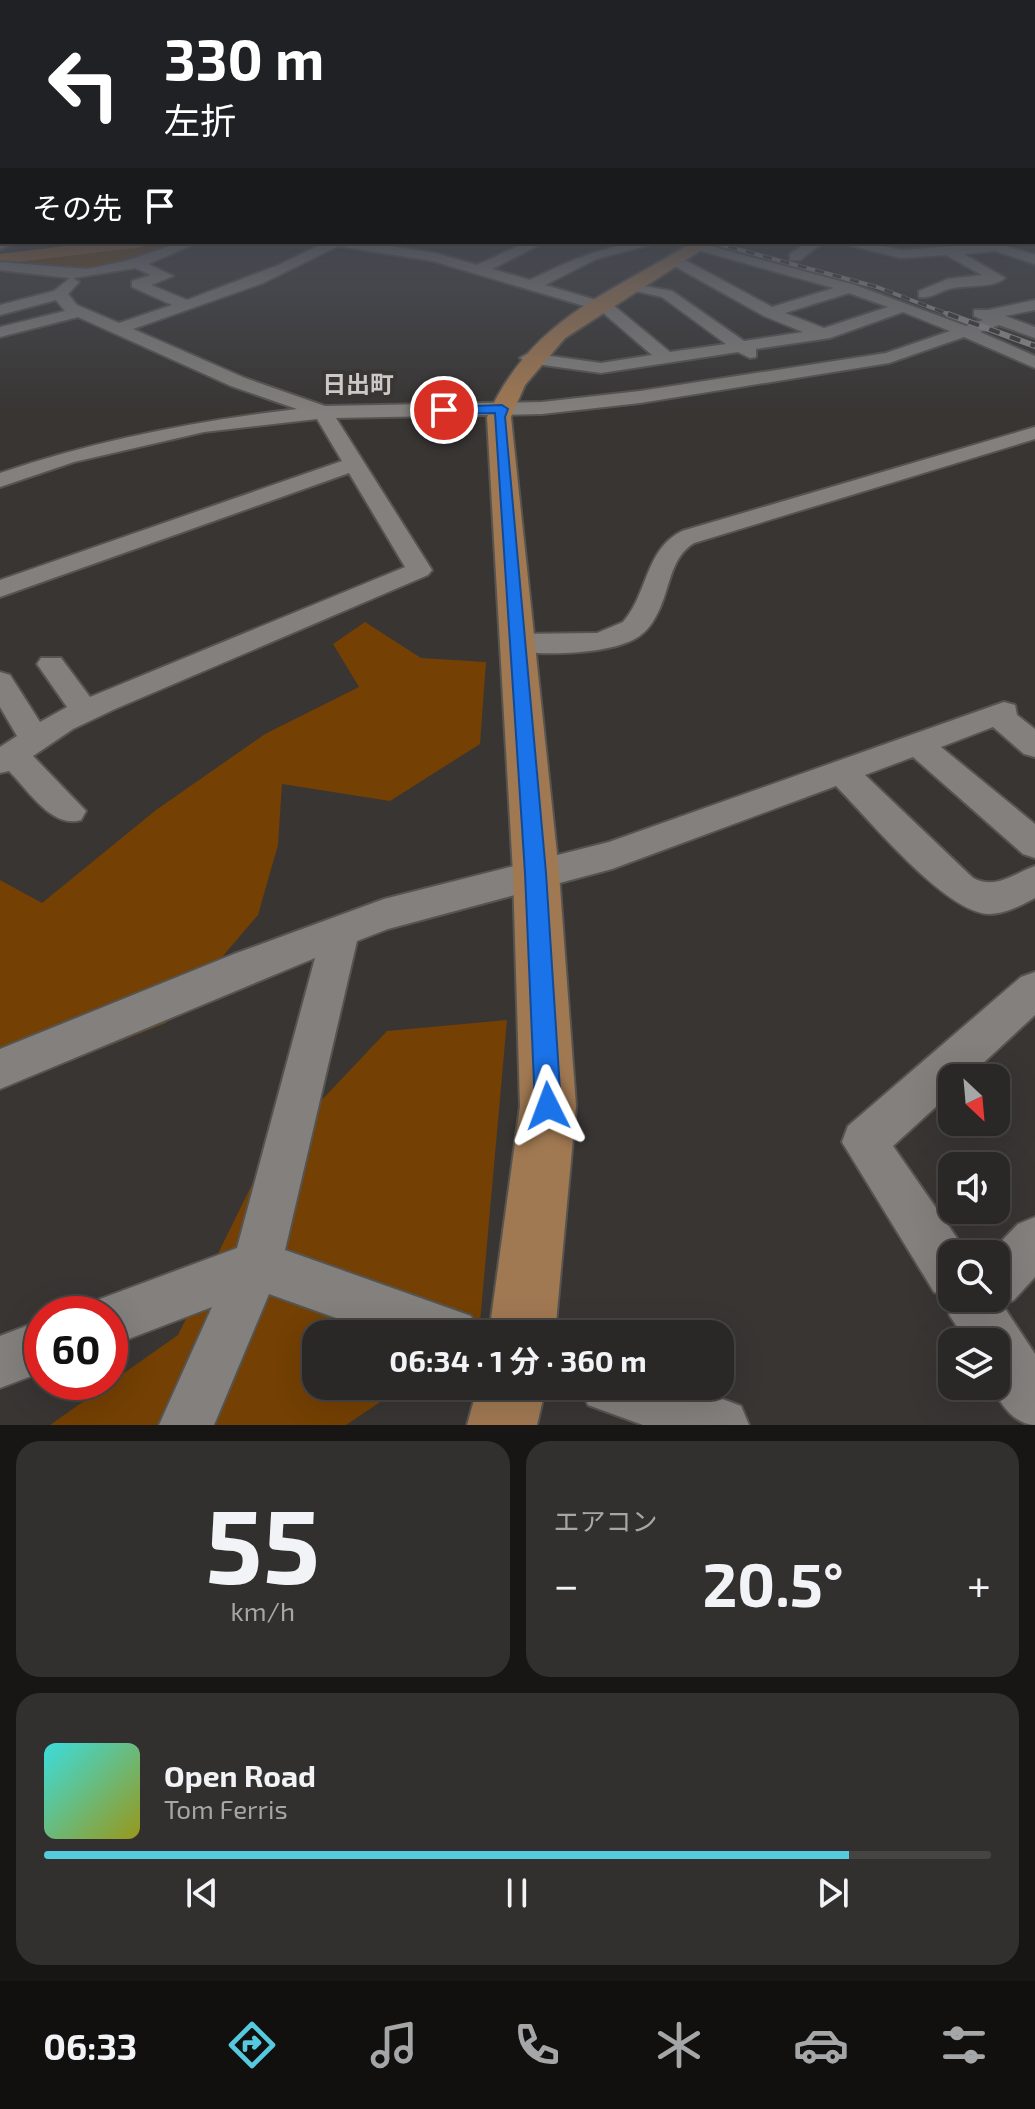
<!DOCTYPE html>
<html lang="ja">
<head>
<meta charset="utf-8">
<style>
  body { margin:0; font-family:"Exo 2","Noto Sans JP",sans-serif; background:#32302e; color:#f1f3f6; height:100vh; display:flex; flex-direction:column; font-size:30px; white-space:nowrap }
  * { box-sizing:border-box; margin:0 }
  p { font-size:26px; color:#a5a6a7 }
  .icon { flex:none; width:44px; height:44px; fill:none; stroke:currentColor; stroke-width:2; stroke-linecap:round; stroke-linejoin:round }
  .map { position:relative; height:1425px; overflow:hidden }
  .sheet { display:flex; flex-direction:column; gap:16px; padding:16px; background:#171615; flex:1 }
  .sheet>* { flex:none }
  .hud { position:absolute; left:0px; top:0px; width:1036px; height:244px; box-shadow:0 8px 32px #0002,0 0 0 2px #464443; background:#202124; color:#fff; overflow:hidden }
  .needle { width:52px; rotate:154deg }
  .buttons { position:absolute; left:938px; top:1064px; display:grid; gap:16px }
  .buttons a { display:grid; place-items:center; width:72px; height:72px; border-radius:16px; background:#2a2826; box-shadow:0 8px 32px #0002,0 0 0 2px #464443; font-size:40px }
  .speed { position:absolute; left:24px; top:1296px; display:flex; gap:16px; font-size:40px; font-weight:700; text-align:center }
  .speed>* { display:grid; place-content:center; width:104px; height:104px; border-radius:50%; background:#2a2826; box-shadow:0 8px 32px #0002,0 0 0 2px #464443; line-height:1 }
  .speed .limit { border:12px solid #d22; background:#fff; color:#111 }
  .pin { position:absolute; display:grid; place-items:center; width:68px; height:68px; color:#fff; margin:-34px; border:4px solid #fff; border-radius:50%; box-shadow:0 2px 8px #0007 }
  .me { position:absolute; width:88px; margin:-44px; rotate:357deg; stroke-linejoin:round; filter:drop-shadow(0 0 6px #0008) }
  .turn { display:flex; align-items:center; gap:28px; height:168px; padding:0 32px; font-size:36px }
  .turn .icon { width:104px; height:104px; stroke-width:2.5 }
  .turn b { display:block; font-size:56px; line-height:68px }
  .then { display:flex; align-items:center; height:76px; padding:0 32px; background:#0003; gap:16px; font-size:30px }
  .big { font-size:60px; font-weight:700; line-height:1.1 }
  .sheet .card { flex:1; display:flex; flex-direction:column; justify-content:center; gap:12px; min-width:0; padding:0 28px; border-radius:24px; background:#32302e }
  .sheet .dial { align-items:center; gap:0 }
  .dial b { font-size:104px; line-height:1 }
  .song { display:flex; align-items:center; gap:24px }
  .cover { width:96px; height:96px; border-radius:12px; background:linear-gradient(135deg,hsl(180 70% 55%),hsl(60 70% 35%)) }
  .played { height:8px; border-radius:4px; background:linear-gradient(90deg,#55cade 85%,#464443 85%) }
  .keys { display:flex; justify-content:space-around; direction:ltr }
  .heat { display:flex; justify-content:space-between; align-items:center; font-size:44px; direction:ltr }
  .sheet .tiles { flex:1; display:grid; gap:16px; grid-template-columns:1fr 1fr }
  .card:last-child { grid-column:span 2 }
  .trip { position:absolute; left:302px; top:1320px; width:432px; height:80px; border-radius:24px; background:#2a2826; box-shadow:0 8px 32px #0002,0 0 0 2px #464443; font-weight:700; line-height:80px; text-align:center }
  .tab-bar { display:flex; height:128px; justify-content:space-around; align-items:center; background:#11100f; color:#a5a6a7 }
  .tab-bar .icon { width:56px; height:56px }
  .tab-bar .on { color:#55cade }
  .tab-bar b { font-size:36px; color:#f1f3f6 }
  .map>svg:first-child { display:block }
</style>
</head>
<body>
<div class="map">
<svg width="1035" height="1425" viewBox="0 0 1035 1425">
  <rect width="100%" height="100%" fill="#383533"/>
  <g fill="#744003">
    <polygon points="150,242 190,242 120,271 25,266 0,272 0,256 113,250"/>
    <polygon points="365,622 421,658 486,662 480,744 390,801 282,784 278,845 258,915 166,1023 9,1086 0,1086 0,880 42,903 156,810 265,734 359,687 333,644"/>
    <polygon points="507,1020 479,1334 316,1334 316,1386 404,1386 346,1425 50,1425 178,1335 263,1162 387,1031"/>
  </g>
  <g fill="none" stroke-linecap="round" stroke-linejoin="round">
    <polygon fill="#a76628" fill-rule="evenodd" points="99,242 152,242 143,247 0,264 0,254"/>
    <g stroke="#565451" stroke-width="4">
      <g id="minor">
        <rect x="1034" y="223" width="1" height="8"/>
        <polygon points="0,241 2,242 18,242 0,249"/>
        <path d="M181 242H199L148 264 173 276 151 285 187 300 279 265 326 242H363L435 253 477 265 527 242H545L492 269 530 280C573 259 611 242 660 242L596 259 545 285 613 305 670 352 726 344 662 297 627 289V283L672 291 744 341 803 332 764 316 671 264V258H681L772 307 834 288 669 242H695L855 285 966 326 983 320 974 316V310H988L1035 300V310L1005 316 1035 327V338L999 325 980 332 1035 356V368L964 337 889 363 640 403 542 414 336 418 432 570 428 575 115 709 73 729 33 756 86 811 81 820C52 829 28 790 9 771L0 773V747L17 736 0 707V672L10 675 40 722 67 707 37 664 41 658H61L90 697 405 567 349 473 0 597V580L342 461 317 419 204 432 74 462 0 487V473C97 440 195 421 297 409L231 386 78 317 0 337V327L65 311 56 300 0 315V305L54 291 70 278 0 270V262L87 269 130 260ZM338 246 433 261 601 311 652 355 601 363 529 353 520 358 529 363 601 373 738 352 750 358 756 357V349L830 338 903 312 950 331 886 353 640 391 542 402 325 406 245 378 133 329 263 283ZM135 268 151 275 132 281V287L172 305 119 323 77 305 68 294 79 282 73 278ZM849 293 888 307 824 328 785 313Z"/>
        <polygon points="808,242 824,242 800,260 790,260 790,254"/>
        <path d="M836 242H863L901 250 996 243 1035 255V264L995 251 964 254 1005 278C992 289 966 284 949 289 938 292 930 299 919 297V291L948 279 982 275 946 255 901 258Z"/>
        <path d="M1035 427V439L694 543C671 557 670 586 660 608 656 617 650 628 642 634 618 655 537 657 507 649L503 643 507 637 517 634 597 633 623 622C648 594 645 549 682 531Z"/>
        <path d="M1004 702 1015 705 1017 715 1035 729V757L1024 754 993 727 941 747 1035 824V858L1023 854 913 757 865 775 973 878C996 890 1013 874 1035 866V898C1022 905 1005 914 989 914 945 913 868 818 836 786L612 869 388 929 357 941 285 1250 471 1316 479 1334H381L269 1294 214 1425H159L212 1307 110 1346V1314H87L92 1302 237 1248 315 958 0 1089V1049L234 954 384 899 609 842Z"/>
        <path d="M1035 972V1015L967 1078H952V1092L893 1146 968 1254H952V1298H996V1254H989L1018 1224 1035 1217V1277L1014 1300 1002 1304 1035 1354V1425C1017 1425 998 1405 995 1387 993 1378 996 1355 996 1342H967L950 1316 944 1295 934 1292 842 1142 848 1126 1021 977Z"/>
        <polygon points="42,1320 42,1372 0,1388 0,1336"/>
        <polygon points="580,1386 687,1386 741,1406 749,1425 643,1425 588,1405"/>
      </g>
    </g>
    <g stroke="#565451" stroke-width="4">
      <g id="major">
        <path d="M693 242H714L565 338 525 385 511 417 559 873 576 1106 555 1334H489L520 1106 513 873 487 417C532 318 606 296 693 242Z"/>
        <polygon points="478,1386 546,1386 537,1425 467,1425"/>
      </g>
    </g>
    <g stroke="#565451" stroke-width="4">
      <rect id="highway" x="1034" y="230" width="1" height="12"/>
    </g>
    <use href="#minor" fill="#83807d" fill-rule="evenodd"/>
    <use href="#major" fill="#a07852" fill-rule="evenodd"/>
    <use href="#highway" fill="#b47235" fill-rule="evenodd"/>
    <g stroke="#93918f" stroke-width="4">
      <polyline id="rail-far1" points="711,242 877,287 953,316"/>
    </g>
    <g stroke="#93918f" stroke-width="6">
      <polyline id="rail" points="948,314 1035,346"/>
    </g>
    <use href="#rail-far1" stroke="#383533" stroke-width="3" stroke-dasharray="9" stroke-linecap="butt"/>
    <use href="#rail" stroke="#383533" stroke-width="4" stroke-dasharray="11" stroke-linecap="butt"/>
  </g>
  <linearGradient id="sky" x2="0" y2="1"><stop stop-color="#1f1d1c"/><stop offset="0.52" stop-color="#4d515b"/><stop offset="1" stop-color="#4d515b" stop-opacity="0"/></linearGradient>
  <rect width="1035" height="413" fill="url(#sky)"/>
  <polygon fill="#1a73e8" stroke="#114b97" stroke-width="2" points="502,405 508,409 505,417 546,873 561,1106 557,1116 548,1119 538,1116 535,1106 525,873 495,413 444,414 438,410 444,407"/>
  <g text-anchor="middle" stroke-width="8" stroke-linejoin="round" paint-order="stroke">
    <g font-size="24" font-weight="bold" fill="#ccc8c5" stroke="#383533">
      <text x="358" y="393">日出町</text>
    </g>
  </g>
</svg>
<div class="buttons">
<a><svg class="needle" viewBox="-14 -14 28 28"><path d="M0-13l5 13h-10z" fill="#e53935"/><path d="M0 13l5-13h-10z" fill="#a5a6a7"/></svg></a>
<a><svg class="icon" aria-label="sound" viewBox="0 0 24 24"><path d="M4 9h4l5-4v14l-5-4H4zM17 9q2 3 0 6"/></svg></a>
<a><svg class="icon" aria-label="search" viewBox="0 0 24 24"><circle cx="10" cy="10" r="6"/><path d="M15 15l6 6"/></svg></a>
<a><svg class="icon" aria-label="layers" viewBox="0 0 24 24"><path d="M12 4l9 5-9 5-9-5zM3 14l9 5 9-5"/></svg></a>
</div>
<div class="speed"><div class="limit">60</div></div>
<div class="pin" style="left:444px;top:410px;background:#d93025"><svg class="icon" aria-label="arrive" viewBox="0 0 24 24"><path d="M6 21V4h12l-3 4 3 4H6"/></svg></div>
<svg class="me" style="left:548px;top:1106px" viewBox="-20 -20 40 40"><path d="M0-17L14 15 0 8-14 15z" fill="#1a73e8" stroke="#fff" stroke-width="4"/></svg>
<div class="trip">06:34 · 1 分 · 360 m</div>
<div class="hud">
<div class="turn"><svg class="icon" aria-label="left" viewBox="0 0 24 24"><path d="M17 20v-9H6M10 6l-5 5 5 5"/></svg><div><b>330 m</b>左折</div></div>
<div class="then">その先<svg class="icon" aria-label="arrive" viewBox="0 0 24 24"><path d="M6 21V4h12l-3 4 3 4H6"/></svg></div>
</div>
</div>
<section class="sheet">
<div class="tiles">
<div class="card dial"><b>55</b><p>km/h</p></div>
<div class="card"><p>エアコン</p>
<div class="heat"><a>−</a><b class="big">20.5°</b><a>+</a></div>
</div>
<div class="card">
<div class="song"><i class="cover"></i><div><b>Open Road</b><p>Tom Ferris</p></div></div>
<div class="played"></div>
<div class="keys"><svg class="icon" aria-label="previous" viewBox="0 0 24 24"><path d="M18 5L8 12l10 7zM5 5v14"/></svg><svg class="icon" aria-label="pause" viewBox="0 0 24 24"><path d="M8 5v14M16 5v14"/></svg><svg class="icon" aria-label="next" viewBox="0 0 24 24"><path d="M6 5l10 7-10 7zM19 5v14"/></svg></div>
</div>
</div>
</section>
<nav class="tab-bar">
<b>06:33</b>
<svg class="icon on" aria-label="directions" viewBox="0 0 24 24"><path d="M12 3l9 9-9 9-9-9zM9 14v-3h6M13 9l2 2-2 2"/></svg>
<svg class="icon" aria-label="music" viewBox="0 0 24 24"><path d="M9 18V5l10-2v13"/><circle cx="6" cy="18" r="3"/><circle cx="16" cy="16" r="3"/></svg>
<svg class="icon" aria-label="phone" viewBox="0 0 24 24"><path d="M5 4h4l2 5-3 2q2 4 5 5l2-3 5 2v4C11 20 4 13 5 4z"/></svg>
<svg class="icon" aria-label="climate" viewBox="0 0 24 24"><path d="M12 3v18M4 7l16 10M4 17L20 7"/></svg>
<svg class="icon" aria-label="car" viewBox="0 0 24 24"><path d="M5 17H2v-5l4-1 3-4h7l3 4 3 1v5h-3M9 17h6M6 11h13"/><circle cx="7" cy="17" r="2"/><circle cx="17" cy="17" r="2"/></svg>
<svg class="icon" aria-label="filters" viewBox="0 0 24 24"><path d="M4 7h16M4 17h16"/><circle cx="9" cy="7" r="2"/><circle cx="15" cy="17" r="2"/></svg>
</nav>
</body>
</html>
